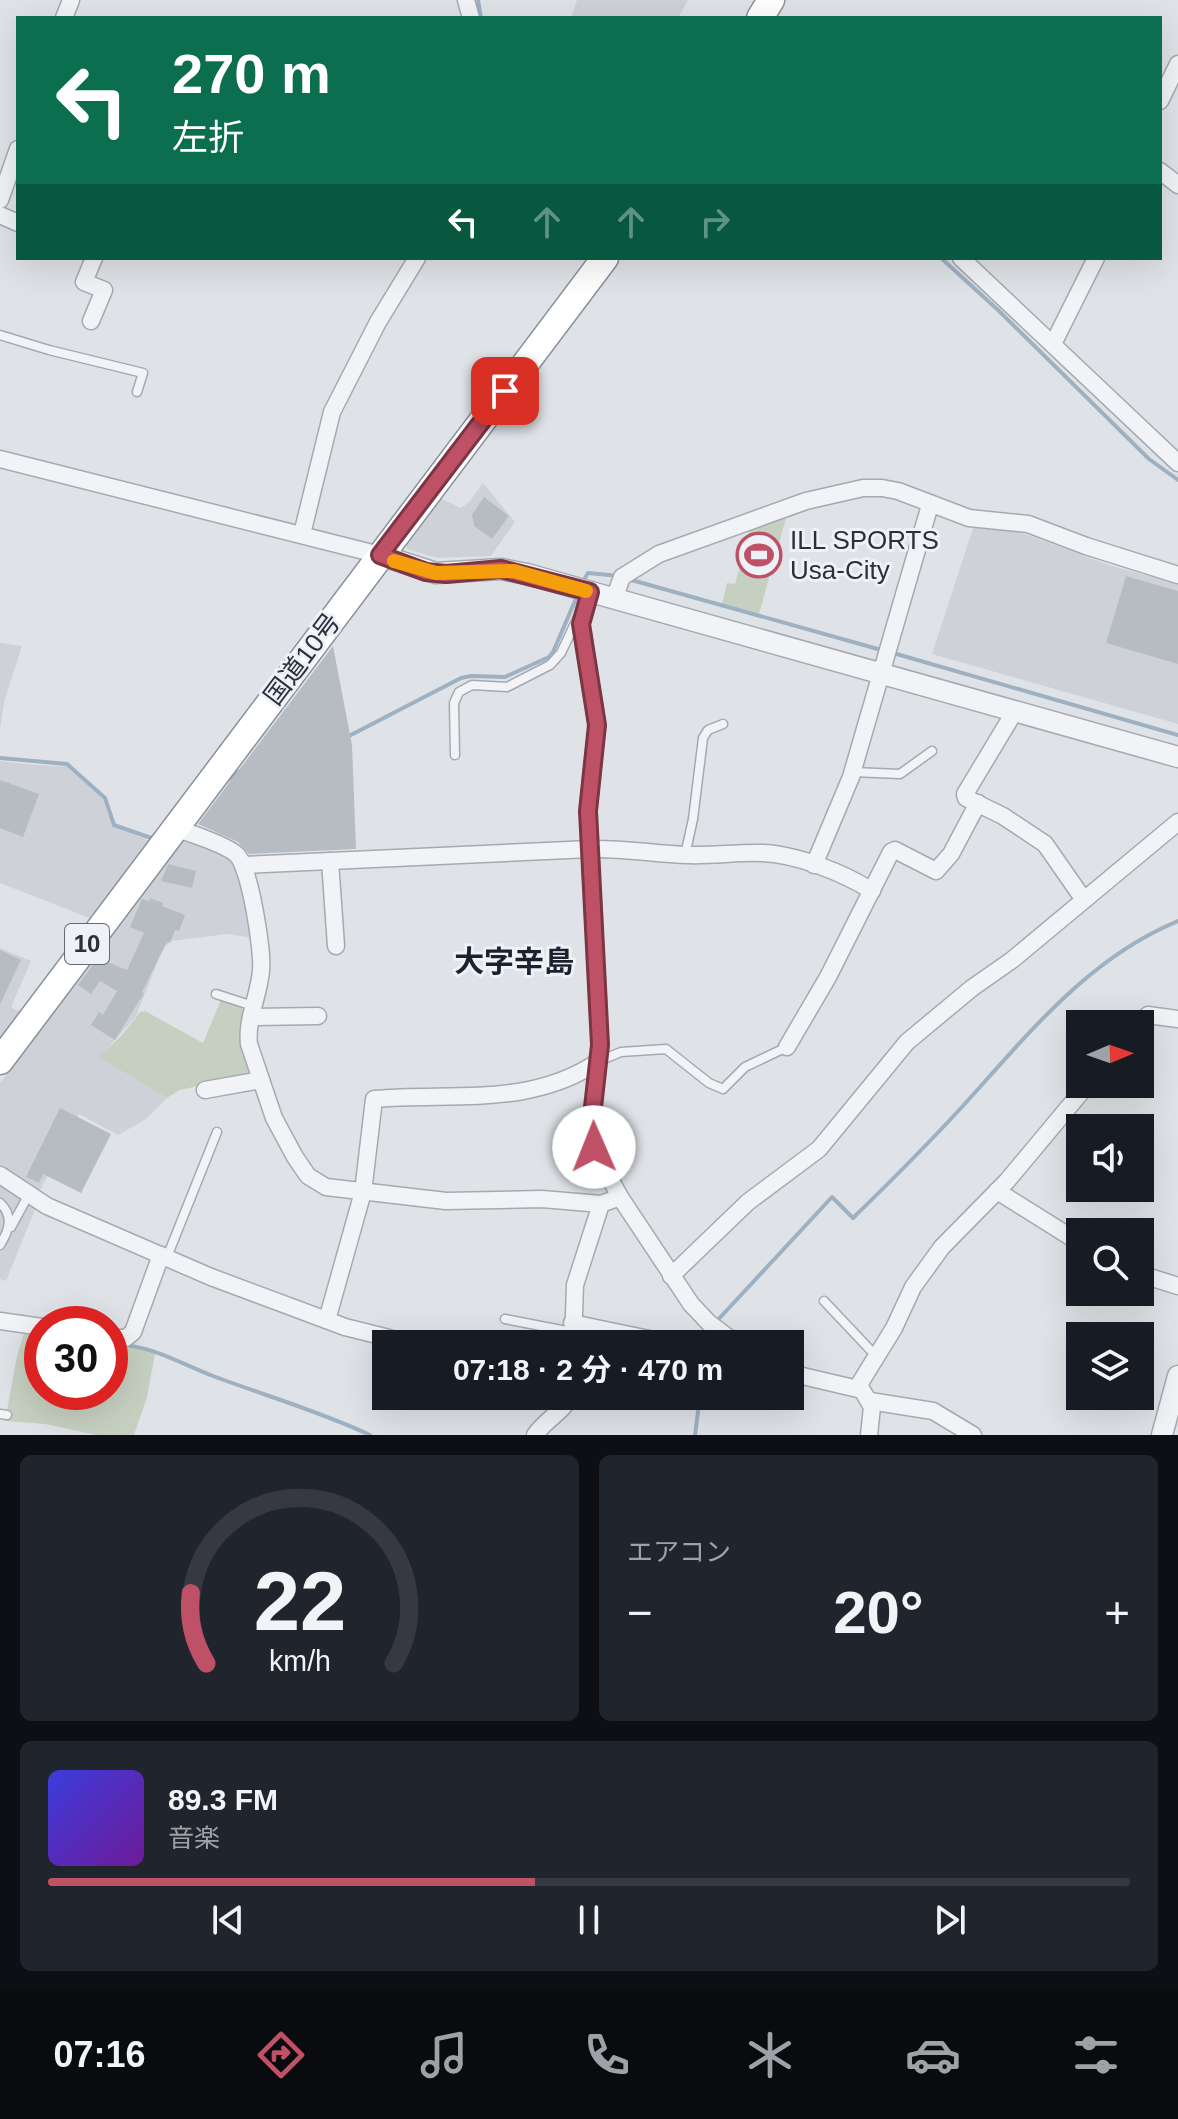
<!DOCTYPE html>
<html lang="ja">
<head>
<meta charset="utf-8">
<style>
  body { margin:0; font-family:Helvetica,"Noto Sans JP",sans-serif; background:#20242c; color:#f1f3f6; height:100vh; display:flex; flex-direction:column; font-size:30px; white-space:nowrap }
  * { box-sizing:border-box; margin:0 }
  p { font-size:26px; color:#9ea1a6 }
  .icon { flex:none; width:44px; height:44px; fill:none; stroke:currentColor; stroke-width:2; stroke-linecap:round; stroke-linejoin:round }
  .map { position:relative; height:1435px; overflow:hidden }
  .details { display:flex; flex-direction:column; gap:20px; padding:20px; background:#0d0f14; flex:1 }
  .details>* { flex:none }
  .guide { position:absolute; left:16px; top:16px; width:1146px; height:244px; border-radius:0px; box-shadow:0 8px 32px #0002; background:#0b6e4f; color:#fff; overflow:hidden }
  .needle { width:52px; rotate:88deg }
  .controls { position:absolute; left:1066px; top:1010px; display:grid; gap:16px }
  .controls a { display:grid; place-items:center; width:88px; height:88px; border-radius:0px; background:#171b24; box-shadow:0 8px 32px #0002; font-size:40px }
  .speed { position:absolute; left:24px; top:1306px; display:flex; gap:16px; font-size:40px; font-weight:700; text-align:center }
  .speed>* { display:grid; place-content:center; width:104px; height:104px; border-radius:50%; background:#171b24; box-shadow:0 8px 32px #0002; line-height:1 }
  .speed .limit { border:12px solid #d22; background:#fff; color:#111 }
  .pin { position:absolute; display:grid; place-items:center; width:68px; height:68px; color:#fff; margin:-34px; border-radius:16px; box-shadow:0 4px 12px #0006 }
  .me { position:absolute; width:88px; margin:-44px; rotate:359deg; stroke-linejoin:round; filter:drop-shadow(0 0 6px #0008) }
  .turn { display:flex; align-items:center; gap:28px; height:168px; padding:0 24px; font-size:36px }
  .turn .icon { width:104px; height:104px; stroke-width:2.5 }
  .turn b { display:block; font-size:56px; line-height:68px }
  .lanes { display:flex; align-items:center; height:76px; padding:0 24px; background:#0003; justify-content:center; gap:40px; direction:ltr }
  .lanes .off { opacity:.35 }
  .big { font-size:60px; font-weight:700; line-height:1.1 }
  .details .widget { flex:1; display:flex; flex-direction:column; justify-content:center; gap:12px; min-width:0; padding:0 28px; border-radius:12px; background:#20242c }
  .details .dial { align-items:center; gap:0 }
  .dial svg { height:208px; overflow:visible; fill:none; stroke:#363941; stroke-width:7; stroke-linecap:round; text-anchor:middle }
  .dial text { fill:#f1f3f6; stroke:none }
  .song { display:flex; align-items:center; gap:24px }
  .cover { width:96px; height:96px; border-radius:12px; background:linear-gradient(135deg,hsl(240 70% 55%),hsl(280 70% 35%)) }
  .played { height:8px; border-radius:4px; background:linear-gradient(90deg,#bf5166 45%,#363941 45%) }
  .keys { display:flex; justify-content:space-around; direction:ltr }
  .heat { display:flex; justify-content:space-between; align-items:center; font-size:44px; direction:ltr }
  .details .tiles { flex:1; display:grid; gap:20px; grid-template-columns:1fr 1fr }
  .widget:last-child { grid-column:span 2 }
  .trip { position:absolute; left:372px; top:1330px; width:432px; height:80px; border-radius:0px; background:#171b24; box-shadow:0 8px 32px #0002; font-weight:700; line-height:80px; text-align:center }
  .menu { display:flex; height:128px; justify-content:space-around; align-items:center; background:#090b0e; color:#9ea1a6 }
  .menu .icon { width:56px; height:56px }
  .menu .active { color:#bf5166 }
  .menu b { font-size:36px; color:#f1f3f6 }
  .map>svg:first-child { display:block }
</style>
</head>
<body>
<div class="map">
<svg width="1178" height="1435" viewBox="0 0 1178 1435">
  <rect width="100%" height="100%" fill="#dfe3e7"/>
  <g fill="#ced2d8">
    <polygon points="577,0 688,0 678,18 571,18"/>
    <polygon points="483,483 515,522 491,556 437,558 407,549 406,542 438,497 461,508 469,502"/>
    <polygon points="974,525 1005,527 1112,566 1178,584 1178,724 932,654"/>
    <polygon points="0,643 22,646 4,702 0,730"/>
    <polygon points="0,761 35,765 66,766 103,799 110,820 115,826 149,841 92,919 0,883"/>
    <polygon points="181,842 200,843 232,857 240,875 253,938 227,934 171,941 163,948 136,1016 100,1057 167,1098 146,1119 118,1135 79,1114 39,1192 0,1167 0,1083"/>
    <polygon points="0,948 31,961 11,1007 22,1013 0,1042"/>
    <polygon points="0,1183 36,1207 6,1281 0,1279"/>
  </g>
  <g fill="#c6d0c1">
    <polygon points="788,511 759,614 722,604 727,583 735,584 751,526"/>
    <polygon points="221,1000 247,1010 252,1074 180,1090 167,1098 99,1057 122,1035 140,1012 145,1011 203,1043"/>
    <polygon points="24,1333 42,1336 42,1392 110,1392 110,1347 137,1348 155,1354 147,1397 134,1435 96,1435 45,1424 5,1421 17,1356"/>
  </g>
  <g fill="none" stroke-linecap="round" stroke-linejoin="round">
    <g stroke="#9eb1c3" stroke-width="4">
      <polyline points="478,0 481,18"/>
      <polyline points="941,258 998,310 1149,459 1178,480"/>
      <polyline points="585,578 588,573 619,576"/>
      <polyline points="628,579 885,651"/>
      <polyline points="893,653 1178,735"/>
      <polyline points="347,737 461,678 471,676 505,677 549,657 553,652 575,601"/>
      <polyline points="0,758 67,764 105,798 114,825 151,838 157,834"/>
      <polyline points="224,783 240,771"/>
      <path d="M715 1323 832 1197 853 1218C890 1182 926 1146 961 1108 1025 1038 1087 958 1178 921"/>
      <polyline points="707,1344 711,1331"/>
      <path d="M124 1345C156 1348 184 1365 213 1376 266 1396 319 1411 370 1435"/>
      <polyline points="695,1435 700,1396"/>
    </g>
  </g>
  <g fill="#b7bcc3">
    <polygon points="484,497 509,516 492,539 474,526 472,515"/>
    <polygon points="1126,576 1178,591 1178,664 1106,643"/>
    <polygon points="333,646 352,745 356,849 249,854 238,842 198,824"/>
    <polygon points="0,780 39,794 23,837 0,828"/>
    <polygon points="168,864 196,871 192,888 161,881"/>
    <polygon points="150,898 163,903 162,906 185,915 179,931 175,930 170,943 167,942 142,992 144,993 115,1040 91,1025 99,1012 103,1015 117,991 100,981 91,994 78,985 98,958 127,970 144,933 130,927 142,899 149,901"/>
    <polygon points="0,950 21,960 0,1004"/>
    <polygon points="60,1108 111,1134 81,1193 43,1174 39,1183 26,1177"/>
  </g>
  <g fill="none" stroke-linecap="round" stroke-linejoin="round">
    <g stroke="#a5aab0" stroke-width="11">
      <g id="service">
        <polyline points="0,335 49,350 143,373 137,392"/>
        <polyline points="455,755 454,703 459,692 472,685 507,687 550,665 561,653 578,617"/>
        <polyline points="853,772 900,774 932,751"/>
        <polyline points="685,855 693,819 703,738 708,730 723,724"/>
        <polyline points="216,994 253,1006"/>
        <polyline points="599,1061 621,1052 666,1049 709,1083 723,1089 745,1067 787,1047"/>
        <path d="M0 1203C14 1216 9 1231 0 1245"/>
        <polyline points="11,1227 28,1196"/>
        <polyline points="167,1257 217,1132"/>
        <polyline points="824,1301 876,1356"/>
        <polyline points="505,1319 572,1332"/>
        <polyline points="0,1414 7,1415"/>
      </g>
    </g>
    <g stroke="#a5aab0" stroke-width="19">
      <g id="minor">
        <polyline points="466,0 471,18"/>
        <polyline points="64,18 71,0"/>
        <polyline points="1160,101 1178,64"/>
        <polyline points="1160,171 1178,185"/>
        <polyline points="0,200 18,149"/>
        <polyline points="0,215 18,223"/>
        <polyline points="961,258 1178,463"/>
        <polyline points="91,321 104,290 84,282 94,258"/>
        <polyline points="1053,344 1096,258"/>
        <polyline points="0,459 380,555"/>
        <polyline points="302,534 332,412 378,322 417,258"/>
        <polyline points="590,592 581,624 597,725 588,811 600,1045 591,1125 593,1140 599,1158 620,1197 691,1304 709,1323 737,1344"/>
        <polyline points="614,599 622,577 659,554 806,501 863,488 882,488 898,491 969,518 1028,524 1086,546 1178,575"/>
        <polyline points="1015,711 965,794 966,798 1003,816 1045,844 1084,900"/>
        <path d="M174 829C187 831 228 846 237 855 250 868 263 951 261 971 259 995 246 1020 249 1044L274 1118 295 1157 308 1176 326 1187 446 1201 542 1199 601 1204 620 1197"/>
        <polyline points="330,861 336,946"/>
        <path d="M243 865 590 849C623 848 655 854 688 855 713 856 738 852 762 853 796 854 844 873 872 891"/>
        <polyline points="814,865 851,777 930,505"/>
        <polyline points="251,1017 318,1016"/>
        <polyline points="1138,1024 1148,1015 1178,1019"/>
        <polyline points="787,1047 828,977 891,852 895,850 936,871 951,854 978,803"/>
        <polyline points="205,1090 261,1080"/>
        <polyline points="0,1175 47,1206 211,1277 345,1327 389,1338 399,1344"/>
        <polyline points="997,1191 1080,1243"/>
        <polyline points="1140,1274 1178,1286"/>
        <polyline points="671,1276 748,1202 819,1149 907,1042 972,988 1012,960 1178,822"/>
        <path d="M327 1320 363 1192 374 1099C452 1092 530 1108 599 1061"/>
        <polyline points="0,1321 42,1327"/>
        <polyline points="572,1323 673,1344"/>
        <polyline points="110,1338 126,1338 133,1332 161,1255"/>
        <polyline points="573,1344 575,1285 601,1204"/>
        <polyline points="790,1373 862,1390 872,1407 869,1435"/>
        <polyline points="857,1388 894,1328 913,1287 942,1247 1007,1181 1088,1084"/>
        <polyline points="870,1401 933,1411 973,1435"/>
        <path d="M535 1435C545 1420 563 1412 571 1396"/>
      </g>
    </g>
    <g stroke="#a5aab0" stroke-width="23">
      <g id="tertiary">
        <polyline points="380,555 436,573 501,569 527,574 1178,757"/>
        <polyline points="1162,1435 1178,1376"/>
      </g>
    </g>
    <g stroke="#88919c" stroke-width="29">
      <g id="trunk">
        <polyline points="760,18 771,0"/>
        <polyline points="0,1061 605,258"/>
      </g>
    </g>
    <use href="#service" stroke="#f1f3f6" stroke-width="8"/>
    <use href="#minor" stroke="#f1f3f6" stroke-width="16"/>
    <use href="#tertiary" stroke="#f1f3f6" stroke-width="20"/>
    <use href="#trunk" stroke="#fff" stroke-width="26"/>
  </g>
  <g fill="none" stroke-linecap="round" stroke-linejoin="round">
    <g stroke="#7c3542" stroke-width="20">
      <polyline id="route" points="505,391 380,555 426,572 446,574 501,569 590,592 581,624 597,725 588,811 600,1045 591,1125 594,1147"/>
    </g>
    <use href="#route" stroke="#bf5166" stroke-width="14"/>
    <polyline stroke="#f59e0b" stroke-width="14" points="394,561 436,573 514,571 586,591"/>
  </g>
  <defs>
    <g id="stadium-ring" transform="scale(2.3)"><circle r="9.5" fill="#eef1f5" stroke="#bf5166" stroke-width="1.5"/><path d="M0-5a6.5 5 0 1 0 0 10a6.5 5 0 1 0 0-10ZM-3.5-1.8h7v3.6h-7Z" fill="#bf5166"/></g>
  </defs>
  <g fill-rule="evenodd">
    <use href="#stadium-ring" x="759" y="555"/>
  </g>
  <g text-anchor="middle" stroke-width="6" stroke-linejoin="round" paint-order="stroke">
    <rect fill="#eef1f5" stroke="#656b74" stroke-width="2" x="65" y="924" width="44" height="40" rx="6"/>
    <g font-size="24" font-weight="bold" fill="#2a313c">
      <text x="87" y="952">10</text>
    </g>
    <g font-size="26" fill="#2a313c" stroke="#eef1f5" text-anchor="start">
      <text x="790" y="549">ILL SPORTS<tspan x="790" dy="30">Usa-City</tspan></text>
    </g>
    <g font-size="26" fill="#2a313c" stroke="#eef1f5">
      <text transform="translate(302 659) rotate(-53)" y="9">国道10号</text>
    </g>
    <g font-size="30" font-weight="bold" fill="#1c222d" stroke="#eef1f5">
      <text x="514" y="972">大字辛島</text>
    </g>
  </g>
</svg>
<div class="controls">
<a><svg class="needle" viewBox="-14 -14 28 28"><path d="M0-13l5 13h-10z" fill="#e53935"/><path d="M0 13l5-13h-10z" fill="#9ea1a6"/></svg></a>
<a><svg class="icon" aria-label="sound" viewBox="0 0 24 24"><path d="M4 9h4l5-4v14l-5-4H4zM17 9q2 3 0 6"/></svg></a>
<a><svg class="icon" aria-label="search" viewBox="0 0 24 24"><circle cx="10" cy="10" r="6"/><path d="M15 15l6 6"/></svg></a>
<a><svg class="icon" aria-label="layers" viewBox="0 0 24 24"><path d="M12 4l9 5-9 5-9-5zM3 14l9 5 9-5"/></svg></a>
</div>
<div class="speed"><div class="limit">30</div></div>
<div class="pin" style="left:505px;top:391px;background:#d93025"><svg class="icon" aria-label="arrive" viewBox="0 0 24 24"><path d="M6 21V4h12l-3 4 3 4H6"/></svg></div>
<svg class="me" style="left:594px;top:1147px" viewBox="-20 -20 40 40"><circle r="19" fill="#fff"/><path d="M0-13L10 11 0 6-10 11z" fill="#bf5166"/></svg>
<div class="trip">07:18 · 2 分 · 470 m</div>
<div class="guide">
<div class="turn"><svg class="icon" aria-label="left" viewBox="0 0 24 24"><path d="M17 20v-9H6M10 6l-5 5 5 5"/></svg><div><b>270 m</b>左折</div></div>
<div class="lanes"><svg class="icon" aria-label="left" viewBox="0 0 24 24"><path d="M17 20v-9H6M10 6l-5 5 5 5"/></svg><svg class="icon off" aria-label="ahead" viewBox="0 0 24 24"><path d="M12 20V5M6 11l6-6 6 6"/></svg><svg class="icon off" aria-label="ahead" viewBox="0 0 24 24"><path d="M12 20V5M6 11l6-6 6 6"/></svg><svg class="icon off" aria-label="right" viewBox="0 0 24 24"><path d="M7 20v-9h11M14 6l5 5-5 5"/></svg></div>
</div>
</div>
<section class="details">
<div class="tiles">
<div class="widget dial"><svg viewBox="0 0 100 80">
<path d="M14 69A42 42 0 1 1 86 69"/>
<path d="M14 69A42 42 0 0 1 8 42" stroke="#bf5166"/>
<text x="50" y="56" font-size="32" font-weight="700">22</text>
<text x="50" y="72" font-size="11">km/h</text>
</svg></div>
<div class="widget"><p>エアコン</p>
<div class="heat"><a>−</a><b class="big">20°</b><a>+</a></div>
</div>
<div class="widget">
<div class="song"><i class="cover"></i><div><b>89.3 FM</b><p>音楽</p></div></div>
<div class="played"></div>
<div class="keys"><svg class="icon" aria-label="previous" viewBox="0 0 24 24"><path d="M18 5L8 12l10 7zM5 5v14"/></svg><svg class="icon" aria-label="pause" viewBox="0 0 24 24"><path d="M8 5v14M16 5v14"/></svg><svg class="icon" aria-label="next" viewBox="0 0 24 24"><path d="M6 5l10 7-10 7zM19 5v14"/></svg></div>
</div>
</div>
</section>
<nav class="menu">
<b>07:16</b>
<svg class="icon active" aria-label="directions" viewBox="0 0 24 24"><path d="M12 3l9 9-9 9-9-9zM9 14v-3h6M13 9l2 2-2 2"/></svg>
<svg class="icon" aria-label="music" viewBox="0 0 24 24"><path d="M9 18V5l10-2v13"/><circle cx="6" cy="18" r="3"/><circle cx="16" cy="16" r="3"/></svg>
<svg class="icon" aria-label="phone" viewBox="0 0 24 24"><path d="M5 4h4l2 5-3 2q2 4 5 5l2-3 5 2v4C11 20 4 13 5 4z"/></svg>
<svg class="icon" aria-label="climate" viewBox="0 0 24 24"><path d="M12 3v18M4 7l16 10M4 17L20 7"/></svg>
<svg class="icon" aria-label="car" viewBox="0 0 24 24"><path d="M5 17H2v-5l4-1 3-4h7l3 4 3 1v5h-3M9 17h6M6 11h13"/><circle cx="7" cy="17" r="2"/><circle cx="17" cy="17" r="2"/></svg>
<svg class="icon" aria-label="filters" viewBox="0 0 24 24"><path d="M4 7h16M4 17h16"/><circle cx="9" cy="7" r="2"/><circle cx="15" cy="17" r="2"/></svg>
</nav>
</body>
</html>
